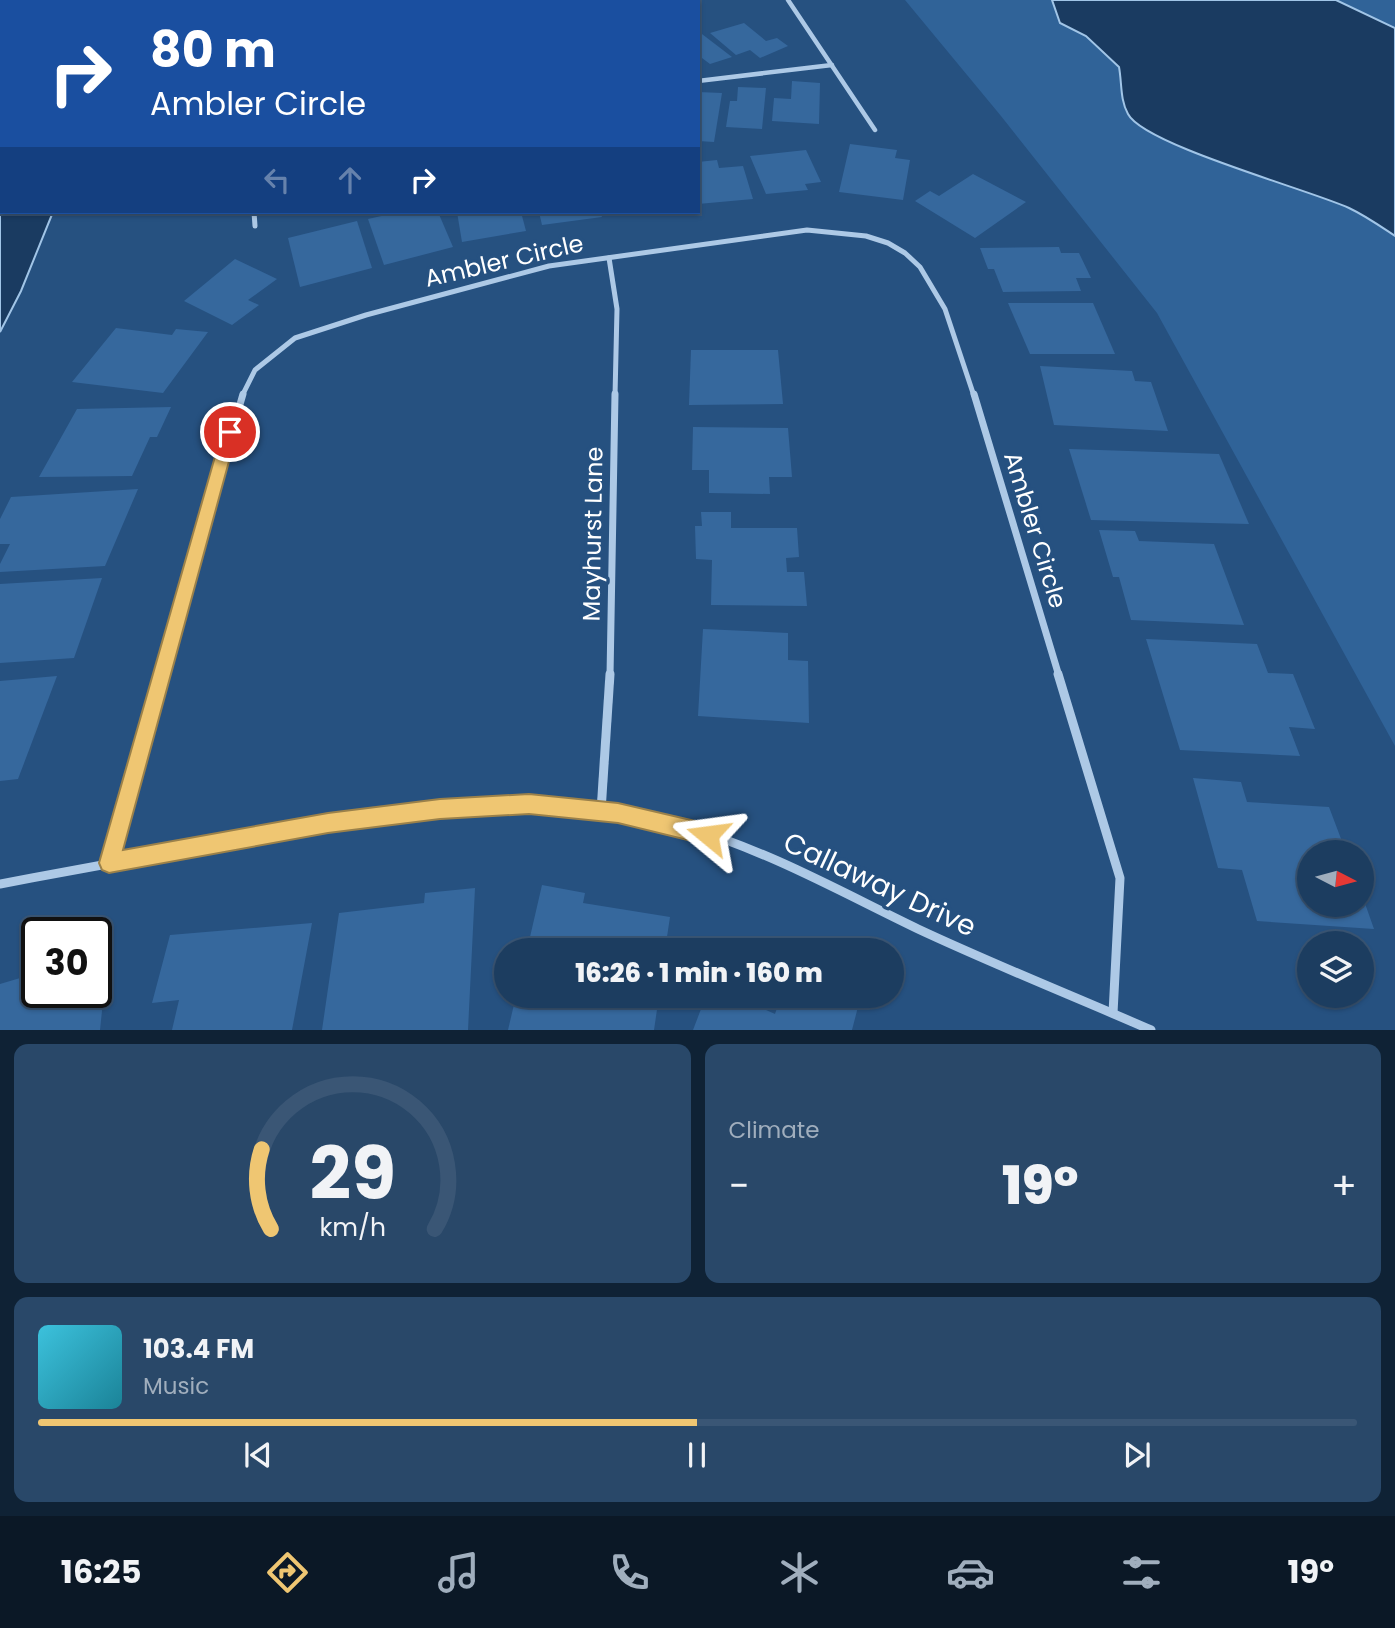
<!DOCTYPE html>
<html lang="en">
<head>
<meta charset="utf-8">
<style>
  body { margin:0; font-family:Poppins,sans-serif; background:#294869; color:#f1f3f6; height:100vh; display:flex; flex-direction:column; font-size:26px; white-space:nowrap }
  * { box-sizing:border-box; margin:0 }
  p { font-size:23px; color:#a0aebd }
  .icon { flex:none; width:38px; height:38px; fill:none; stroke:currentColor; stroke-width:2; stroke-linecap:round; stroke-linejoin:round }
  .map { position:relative; height:1030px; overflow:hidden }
  .drawer { display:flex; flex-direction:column; gap:14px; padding:14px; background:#0f2235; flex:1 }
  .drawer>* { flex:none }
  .hud { position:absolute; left:0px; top:0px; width:700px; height:214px; box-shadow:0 2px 5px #0004,0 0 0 2px #3a5675; background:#1a4fa0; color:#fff; overflow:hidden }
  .needle { width:46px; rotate:96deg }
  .tools { position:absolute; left:1297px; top:840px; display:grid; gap:14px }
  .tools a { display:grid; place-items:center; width:77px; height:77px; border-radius:50%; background:#1c3d60; box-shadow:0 2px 5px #0004,0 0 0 2px #3a5675; font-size:35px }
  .speed { position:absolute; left:21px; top:917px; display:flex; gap:14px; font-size:35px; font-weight:700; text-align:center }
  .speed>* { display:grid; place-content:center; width:91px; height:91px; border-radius:50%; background:#1c3d60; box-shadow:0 2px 5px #0004,0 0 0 2px #3a5675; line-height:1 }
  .speed .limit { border:4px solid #111; border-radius:10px; background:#fff; color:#111 }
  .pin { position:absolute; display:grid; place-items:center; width:60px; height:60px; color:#fff; margin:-30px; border:4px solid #fff; border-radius:50%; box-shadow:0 2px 7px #0007 }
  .me { position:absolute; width:77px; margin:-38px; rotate:286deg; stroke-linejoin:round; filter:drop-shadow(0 0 5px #0008) }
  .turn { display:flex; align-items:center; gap:24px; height:147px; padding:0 35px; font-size:32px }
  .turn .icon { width:91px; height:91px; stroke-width:2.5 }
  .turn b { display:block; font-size:49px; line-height:60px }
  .lanes { display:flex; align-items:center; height:66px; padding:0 35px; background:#0003; justify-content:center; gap:35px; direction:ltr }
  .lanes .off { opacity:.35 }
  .big { font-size:52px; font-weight:800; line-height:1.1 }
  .drawer .card { flex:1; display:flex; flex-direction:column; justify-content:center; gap:10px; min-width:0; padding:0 24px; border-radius:14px; background:#294869 }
  .drawer .dial { align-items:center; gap:0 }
  .dial svg { height:182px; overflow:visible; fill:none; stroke:#3a5675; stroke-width:7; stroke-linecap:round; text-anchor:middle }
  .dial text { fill:#f1f3f6; stroke:none }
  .song { display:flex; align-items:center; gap:21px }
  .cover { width:84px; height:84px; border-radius:10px; background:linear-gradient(135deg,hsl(190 70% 55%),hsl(190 70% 35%)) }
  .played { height:7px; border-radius:4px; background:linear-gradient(90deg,#efc672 50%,#3a5675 50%) }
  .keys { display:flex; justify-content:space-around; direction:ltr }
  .heat { display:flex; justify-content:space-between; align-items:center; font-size:38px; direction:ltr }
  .drawer .tiles { flex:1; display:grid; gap:14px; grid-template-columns:1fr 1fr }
  .card:last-child { grid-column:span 2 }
  .trip { position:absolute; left:494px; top:938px; width:410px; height:70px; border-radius:35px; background:#1c3d60; box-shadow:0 2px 5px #0004,0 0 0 2px #3a5675; font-weight:800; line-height:70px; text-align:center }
  .dock { display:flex; height:112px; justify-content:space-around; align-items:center; background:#0b1826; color:#a0aebd }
  .dock .icon { width:49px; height:49px }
  .dock .selected { color:#efc672 }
  .dock b { font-size:32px; color:#f1f3f6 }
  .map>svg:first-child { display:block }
</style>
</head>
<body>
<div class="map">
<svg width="1395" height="1030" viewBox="0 0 1395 1030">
  <rect width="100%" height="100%" fill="#265180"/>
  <polygon fill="#306398" points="905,0 1395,0 1395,746 1157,313 1001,116"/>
  <g fill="#1a3b61" stroke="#a1c5e7" stroke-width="2">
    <path d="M1052 0H1336L1395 28V236C1380 226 1366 216 1349 208 1310 190 1144 145 1128 114 1120 100 1122 83 1119 67L1086 36 1060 23Z"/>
    <polygon points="0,73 2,212 53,212 21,291 0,332"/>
  </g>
  <g fill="#36689d">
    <polygon points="744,23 766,41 777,38 788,46 760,58 750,50 736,55 710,33"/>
    <polygon points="698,31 732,57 710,64 698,55"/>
    <polygon points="792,81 820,83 819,124 772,121 774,98 791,99"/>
    <polygon points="738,87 766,88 762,129 726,127 730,101 737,101"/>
    <polygon points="698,92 722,93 714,142 698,141"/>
    <polygon points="850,144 897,150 895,158 910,160 903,200 839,192"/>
    <polygon points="806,150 821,182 805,184 808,190 766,194 750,156"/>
    <polygon points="717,160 719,168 743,166 753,199 698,204 698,162"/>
    <polygon points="973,174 1026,202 975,238 915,201 930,191 939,196"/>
    <polygon points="399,212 438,212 453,247 384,265 368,219"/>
    <polygon points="457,212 521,212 526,231 462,242"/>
    <polygon points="539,212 600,212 602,217 542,225"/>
    <polygon points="357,221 372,268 300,287 288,238"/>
    <polygon points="1059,247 1061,253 1079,253 1091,278 1076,278 1081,291 1003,292 994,269 988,269 980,248"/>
    <polygon points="235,259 277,279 248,300 259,305 232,325 184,301"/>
    <polygon points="1008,303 1093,303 1115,354 1030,354"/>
    <polygon points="116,328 172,335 176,329 208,332 163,393 72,382"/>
    <polygon points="691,350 778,350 783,404 689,405"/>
    <polygon points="1040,366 1132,371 1135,381 1151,382 1168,431 1054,425"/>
    <polygon points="171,407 157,437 150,437 132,476 39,477 77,409"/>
    <polygon points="693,427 788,428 792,477 769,477 770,494 709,493 709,470 692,470"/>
    <polygon points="1069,449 1219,454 1249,524 1091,520"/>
    <polygon points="138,489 105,566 0,572 0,564 10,544 0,544 0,519 11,497"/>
    <polygon points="701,512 731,512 731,528 797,528 799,557 786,558 787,572 804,572 807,606 711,605 712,560 696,559 695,526 702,526"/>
    <polygon points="1099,530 1135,531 1139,541 1214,544 1244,625 1131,620 1119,577 1113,577"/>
    <polygon points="102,578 74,658 0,663 0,584"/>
    <polygon points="703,629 788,633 788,660 808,661 809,723 698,716"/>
    <polygon points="1146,639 1257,644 1268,673 1293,674 1315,729 1289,727 1300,756 1180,750"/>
    <polygon points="57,676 18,779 0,781 0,681"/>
    <polygon points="1193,778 1241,782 1247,802 1329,807 1346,852 1309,852 1309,905 1362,905 1362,895 1374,929 1257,921 1242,870 1218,868"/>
    <polygon points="542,885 585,893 583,903 670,917 665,950 527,950"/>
    <polygon points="475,888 468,1030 322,1030 339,913 424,903 425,893"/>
    <polygon points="312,923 292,1030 172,1030 179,1000 152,1003 170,935"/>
    <polygon points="726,940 748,950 723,950"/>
    <polygon points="108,953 100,1030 0,1030 0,984 37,973 37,992 96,992 96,956"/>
    <polygon points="516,996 659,996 654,1030 508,1030"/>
    <polygon points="706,996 771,996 766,1010 775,1014 781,996 844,996 859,1003 852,1030 693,1030"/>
  </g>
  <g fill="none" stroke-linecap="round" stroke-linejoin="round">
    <g stroke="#adc9e6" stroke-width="4.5">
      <polyline points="788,0 875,130"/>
      <polyline points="446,2 458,0"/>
      <polyline points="698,81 832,65"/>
    </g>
    <g stroke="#adc9e6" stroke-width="5">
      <polyline points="254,212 255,226"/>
      <polyline points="609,258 617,309 615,396"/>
      <polyline points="242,396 255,370 295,338 366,315 549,266 807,230 866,236 888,243 905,253 920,267 945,309 974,396"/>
    </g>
    <g stroke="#adc9e6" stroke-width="7">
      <polyline points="974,394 1059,676"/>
      <polyline points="161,676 243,394"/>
      <polyline points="610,676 615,394"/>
    </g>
    <g stroke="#adc9e6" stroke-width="9">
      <polyline points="1058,674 1120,878 1113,1013"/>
      <polyline points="601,811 610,674"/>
      <polyline points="109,863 162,674"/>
      <path d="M0 884C79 869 158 855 238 840 385 812 539 786 686 827 767 850 843 893 918 929 995 965 1073 996 1151 1030"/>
    </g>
    <g fill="#d7e5f6" fill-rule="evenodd">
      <polygon points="93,0 110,0 108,2"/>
      <polygon points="0,18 2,18 0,23"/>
    </g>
  </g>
  <polygon fill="#efc672" stroke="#9b814a" stroke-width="2" points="230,426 237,432 123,850 328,813 440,799 529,794 618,803 708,824 715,827 718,835 715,842 708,845 618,823 529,814 440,819 328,833 109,873 102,870 99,863 222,432"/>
  <g text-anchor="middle" stroke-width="7" stroke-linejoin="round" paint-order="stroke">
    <g font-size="24" fill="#fff" stroke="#265180">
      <text transform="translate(504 261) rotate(-13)" y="8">Ambler Circle</text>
      <text transform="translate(1035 530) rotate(73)" y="8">Ambler Circle</text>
      <text transform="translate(593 534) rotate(-89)" y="8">Mayhurst Lane</text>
    </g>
    <g font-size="28" fill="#fff" stroke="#265180">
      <text transform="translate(880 884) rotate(25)" y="10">Callaway Drive</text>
    </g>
  </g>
</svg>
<div class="tools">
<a><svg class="needle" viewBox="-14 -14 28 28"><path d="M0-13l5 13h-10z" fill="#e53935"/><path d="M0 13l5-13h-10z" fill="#a0aebd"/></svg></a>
<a><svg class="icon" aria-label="layers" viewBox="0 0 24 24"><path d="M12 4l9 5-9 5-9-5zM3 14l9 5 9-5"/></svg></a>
</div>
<div class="speed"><div class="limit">30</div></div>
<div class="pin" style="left:230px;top:432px;background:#d93025"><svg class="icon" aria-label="arrive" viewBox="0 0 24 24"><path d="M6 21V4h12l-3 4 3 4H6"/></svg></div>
<svg class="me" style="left:708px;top:835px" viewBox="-20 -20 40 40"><path d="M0-17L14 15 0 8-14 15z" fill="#efc672" stroke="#fff" stroke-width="4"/></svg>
<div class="trip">16:26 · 1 min · 160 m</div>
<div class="hud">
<div class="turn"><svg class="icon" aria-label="right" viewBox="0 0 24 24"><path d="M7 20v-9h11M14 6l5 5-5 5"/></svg><div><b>80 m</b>Ambler Circle</div></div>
<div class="lanes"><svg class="icon off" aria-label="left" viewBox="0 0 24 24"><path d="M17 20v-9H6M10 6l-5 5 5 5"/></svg><svg class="icon off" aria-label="ahead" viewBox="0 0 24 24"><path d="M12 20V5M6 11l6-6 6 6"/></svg><svg class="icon" aria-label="right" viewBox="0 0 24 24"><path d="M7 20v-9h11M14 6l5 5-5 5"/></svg></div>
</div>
</div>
<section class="drawer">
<div class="tiles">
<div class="card dial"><svg viewBox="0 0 100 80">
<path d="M14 69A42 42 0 1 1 86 69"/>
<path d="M14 69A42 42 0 0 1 10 34" stroke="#efc672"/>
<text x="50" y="56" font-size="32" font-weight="700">29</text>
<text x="50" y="72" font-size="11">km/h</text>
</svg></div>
<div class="card"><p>Climate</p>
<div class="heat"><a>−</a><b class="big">19°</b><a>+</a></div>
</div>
<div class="card">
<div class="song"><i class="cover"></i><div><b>103.4 FM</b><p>Music</p></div></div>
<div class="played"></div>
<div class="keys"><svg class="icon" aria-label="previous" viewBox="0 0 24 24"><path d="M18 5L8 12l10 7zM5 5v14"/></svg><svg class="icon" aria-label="pause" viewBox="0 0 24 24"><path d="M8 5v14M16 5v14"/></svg><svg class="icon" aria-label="next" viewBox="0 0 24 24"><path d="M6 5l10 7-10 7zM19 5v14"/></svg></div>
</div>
</div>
</section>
<nav class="dock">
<b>16:25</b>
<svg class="icon selected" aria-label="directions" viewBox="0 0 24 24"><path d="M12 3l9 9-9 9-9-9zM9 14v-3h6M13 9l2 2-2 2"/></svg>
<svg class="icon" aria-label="music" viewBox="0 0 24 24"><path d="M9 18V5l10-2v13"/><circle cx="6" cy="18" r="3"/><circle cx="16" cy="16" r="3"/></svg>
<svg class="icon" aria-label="phone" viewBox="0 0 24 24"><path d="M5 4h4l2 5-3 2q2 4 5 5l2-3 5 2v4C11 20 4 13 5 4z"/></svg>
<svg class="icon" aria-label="climate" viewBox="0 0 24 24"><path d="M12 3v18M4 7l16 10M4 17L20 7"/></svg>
<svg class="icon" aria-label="car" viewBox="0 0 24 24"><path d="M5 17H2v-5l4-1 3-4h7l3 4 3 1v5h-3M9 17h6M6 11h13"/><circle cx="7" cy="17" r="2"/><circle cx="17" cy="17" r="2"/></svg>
<svg class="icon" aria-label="filters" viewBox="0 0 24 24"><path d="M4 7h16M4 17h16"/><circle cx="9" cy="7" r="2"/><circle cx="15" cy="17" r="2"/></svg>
<b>19°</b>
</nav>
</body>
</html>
